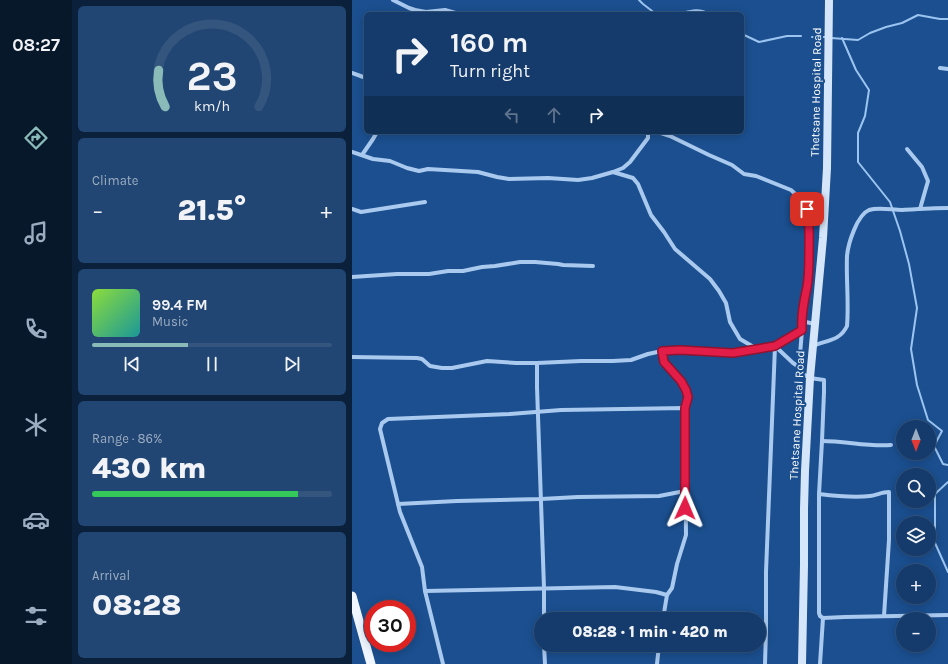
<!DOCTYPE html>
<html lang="en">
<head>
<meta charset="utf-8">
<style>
  body { margin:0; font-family:Karla,sans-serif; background:#214673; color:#f1f3f6; height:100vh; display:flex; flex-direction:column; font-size:15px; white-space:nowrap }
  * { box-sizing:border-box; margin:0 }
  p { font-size:13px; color:#9dadc1 }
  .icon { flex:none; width:22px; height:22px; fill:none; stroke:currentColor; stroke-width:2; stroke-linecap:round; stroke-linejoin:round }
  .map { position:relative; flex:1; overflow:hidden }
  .details { display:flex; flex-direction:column; gap:6px; padding:6px; background:#0b203b; width:280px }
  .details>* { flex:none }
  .banner { position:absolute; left:12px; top:12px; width:380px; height:122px; border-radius:6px; box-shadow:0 2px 10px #0003,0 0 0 1px #33557e; background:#143b6b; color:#f1f3f6; overflow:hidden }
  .needle { width:26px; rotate:180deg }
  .fabs { position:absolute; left:544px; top:420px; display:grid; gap:8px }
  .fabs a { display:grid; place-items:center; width:40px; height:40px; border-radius:50%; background:#143b6b; box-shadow:0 2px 10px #0003,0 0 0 1px #33557e; font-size:20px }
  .speed { position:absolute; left:12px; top:600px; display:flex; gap:8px; font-size:20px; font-weight:700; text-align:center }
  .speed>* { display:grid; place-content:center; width:52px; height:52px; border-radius:50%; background:#143b6b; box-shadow:0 2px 10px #0003,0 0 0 1px #33557e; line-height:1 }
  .speed .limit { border:6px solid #d22; background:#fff; color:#111 }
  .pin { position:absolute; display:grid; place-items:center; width:34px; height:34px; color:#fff; margin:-17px; border-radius:8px; box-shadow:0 2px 6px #0006 }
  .me { position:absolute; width:44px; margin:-22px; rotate:1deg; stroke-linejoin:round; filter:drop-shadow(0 0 3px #0008) }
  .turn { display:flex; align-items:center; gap:14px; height:84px; padding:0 20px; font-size:18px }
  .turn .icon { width:52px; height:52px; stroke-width:2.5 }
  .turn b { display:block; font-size:28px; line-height:34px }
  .lanes { display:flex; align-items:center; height:38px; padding:0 20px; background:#0003; justify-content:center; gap:20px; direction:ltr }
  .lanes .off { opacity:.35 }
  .big { font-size:30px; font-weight:800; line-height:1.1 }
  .details .widget { flex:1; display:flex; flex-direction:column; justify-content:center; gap:6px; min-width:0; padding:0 14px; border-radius:6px; background:#214673 }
  .details .dial { align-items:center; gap:0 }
  .dial svg { height:104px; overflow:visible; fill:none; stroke:#33557e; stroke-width:7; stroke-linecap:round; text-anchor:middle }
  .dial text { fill:#f1f3f6; stroke:none }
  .song { display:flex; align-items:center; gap:12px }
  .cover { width:48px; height:48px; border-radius:6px; background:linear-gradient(135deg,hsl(90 70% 55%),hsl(180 70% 35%)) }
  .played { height:4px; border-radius:2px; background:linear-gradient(90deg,#8bbbb9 40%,#33557e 40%) }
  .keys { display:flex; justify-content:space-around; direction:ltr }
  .heat { display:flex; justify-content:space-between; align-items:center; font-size:22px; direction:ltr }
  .charge { height:6px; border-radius:3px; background:linear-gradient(90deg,#34c759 86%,#33557e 0) }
  .trip { position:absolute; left:182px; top:612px; width:232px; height:40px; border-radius:20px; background:#143b6b; box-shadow:0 2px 10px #0003,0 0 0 1px #33557e; font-weight:800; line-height:40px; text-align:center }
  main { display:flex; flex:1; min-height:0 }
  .dock { display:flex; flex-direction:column; width:72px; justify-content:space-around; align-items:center; background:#08182b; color:#9dadc1 }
  .dock .icon { width:28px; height:28px }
  .dock .current { color:#8bbbb9 }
  .dock b { font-size:18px; color:#f1f3f6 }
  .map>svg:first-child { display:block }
</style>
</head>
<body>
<main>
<nav class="dock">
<b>08:27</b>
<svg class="icon current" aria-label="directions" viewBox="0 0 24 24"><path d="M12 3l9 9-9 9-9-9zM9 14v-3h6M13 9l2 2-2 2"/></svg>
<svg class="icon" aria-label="music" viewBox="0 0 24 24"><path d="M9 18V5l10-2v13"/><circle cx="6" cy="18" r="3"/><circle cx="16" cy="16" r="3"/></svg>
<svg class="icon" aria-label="phone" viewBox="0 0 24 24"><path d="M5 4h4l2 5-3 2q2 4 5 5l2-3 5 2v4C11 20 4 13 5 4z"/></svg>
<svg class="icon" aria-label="climate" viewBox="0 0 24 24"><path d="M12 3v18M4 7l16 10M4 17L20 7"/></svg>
<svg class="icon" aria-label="car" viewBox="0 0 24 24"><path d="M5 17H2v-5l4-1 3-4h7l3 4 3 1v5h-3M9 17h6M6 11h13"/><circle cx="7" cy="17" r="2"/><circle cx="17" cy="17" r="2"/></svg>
<svg class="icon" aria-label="filters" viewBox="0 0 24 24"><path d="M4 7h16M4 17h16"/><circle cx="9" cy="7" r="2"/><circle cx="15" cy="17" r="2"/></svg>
</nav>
<section class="details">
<div class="widget dial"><svg viewBox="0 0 100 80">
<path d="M14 69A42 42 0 1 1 86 69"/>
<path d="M14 69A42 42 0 0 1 9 41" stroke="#8bbbb9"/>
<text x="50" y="56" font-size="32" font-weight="700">23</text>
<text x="50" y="72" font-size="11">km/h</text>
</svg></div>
<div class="widget"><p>Climate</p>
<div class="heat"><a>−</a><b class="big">21.5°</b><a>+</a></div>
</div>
<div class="widget">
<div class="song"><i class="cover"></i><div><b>99.4 FM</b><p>Music</p></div></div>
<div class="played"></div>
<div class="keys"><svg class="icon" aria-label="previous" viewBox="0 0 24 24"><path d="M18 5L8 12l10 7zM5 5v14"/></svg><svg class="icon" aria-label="pause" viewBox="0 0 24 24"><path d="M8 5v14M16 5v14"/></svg><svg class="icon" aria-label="next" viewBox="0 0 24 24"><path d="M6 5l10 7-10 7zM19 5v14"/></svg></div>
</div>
<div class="widget"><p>Range · 86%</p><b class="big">430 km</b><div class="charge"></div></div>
<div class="widget"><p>Arrival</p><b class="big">08:28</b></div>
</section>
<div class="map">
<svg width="596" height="664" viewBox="0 0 596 664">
  <rect width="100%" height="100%" fill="#1b4f8f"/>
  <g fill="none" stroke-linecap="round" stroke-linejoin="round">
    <g stroke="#9cc4f0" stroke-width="2">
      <polyline points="287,0 291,4 304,14"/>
      <path d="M328 14C337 10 349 8 357 14"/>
      <polyline points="390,34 407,42 435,36 449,36"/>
      <polyline points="460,37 474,37"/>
      <polyline points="479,38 506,40 518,33 534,27 550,23 566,15 588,19 596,19"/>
      <polyline points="490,38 504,70 517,90 513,116 506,133 506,162 538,202 548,231 557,264 565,308 559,349 565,385 576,420 590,431 582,446 591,464 596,465"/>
      <polyline points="596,482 583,494 583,543 596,572"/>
    </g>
    <g stroke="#a9c9ee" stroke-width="4">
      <polyline points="41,0 57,8 63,10 74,12 93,10 107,14"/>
      <polyline points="588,68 596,69"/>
      <polyline points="0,73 14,78"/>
      <polyline points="306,132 318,136 357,155 380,165 392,174 404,176 439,190 452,202 457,217 457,258 456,275 455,287 453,293 449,321 463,324"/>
      <polyline points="555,149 570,167 576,181 568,209"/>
      <polyline points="0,152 21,159 38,161 55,168 67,171 76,169 126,172 145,177 157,179 196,178 226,180 240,178 261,172 271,168 278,162 296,138 296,132"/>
      <polyline points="10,155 21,139 25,132"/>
      <polyline points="261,172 281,178 286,184 299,215 312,232 323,249 358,279 367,291 374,303 378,322 388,339 405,349 423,346 441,363 447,367 451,374 458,378 472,380 472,392 470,441 467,494 467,613 468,616 471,618 468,664"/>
      <polyline points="0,209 9,212 73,202"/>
      <polyline points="0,277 45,274 77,274 96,271 111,271 130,267 143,266 168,262 183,262 206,264 211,265 241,266"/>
      <path d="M461 346C475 340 488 341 495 326 497 302 494 279 495 256 496 244 505 215 517 210 527 207 540 210 550 210 566 209 581 208 596 208"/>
      <polyline points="310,351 312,363 329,381 334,389 336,397 333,408"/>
      <polyline points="0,357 65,358 70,359 78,366 90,368 100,368 135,361 164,363 185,363 229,361 261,361 279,360 296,354 310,351 328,350 381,353 404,349"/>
      <polyline points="185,363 185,387 192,588 192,619"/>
      <polyline points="447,367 450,330 449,321"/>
      <path d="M470 441C494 441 516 447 539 445"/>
      <path d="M467 494C483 496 502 498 518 496 525 495 530 492 537 492V540L532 616"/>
      <polyline points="46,504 105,501 189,499 226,497 307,496 333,491"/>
      <polyline points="73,591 263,587 304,592 315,595"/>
      <polyline points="471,618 493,617 596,615"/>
      <polyline points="192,645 193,664"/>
      <polyline points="91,664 73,591 70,567 48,512 28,429 30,423 36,419 158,414 209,410 333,408 334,535 325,564 320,588 315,595 311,619"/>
      <polyline points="305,664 307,645"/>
      <polyline points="413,664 414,630 414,572 423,346 450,330"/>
    </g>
    <polyline stroke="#d6e6fa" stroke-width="8" points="450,664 452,565 452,509 453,471 458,378 471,238 475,168 477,0"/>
    <polyline stroke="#f0f6ff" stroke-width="9" points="0,596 19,664"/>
  </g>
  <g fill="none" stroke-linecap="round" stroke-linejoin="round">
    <g stroke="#92132f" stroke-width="10">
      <path id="route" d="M333 508V408L336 397 334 390 329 381 312 362 310 351 328 350 381 353 423 346 450 330C449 315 452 301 455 287 457 276 457 264 457 252 457 238 458 223 455 209"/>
    </g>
    <use href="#route" stroke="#e11d48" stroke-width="7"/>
  </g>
  <g text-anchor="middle" stroke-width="4" stroke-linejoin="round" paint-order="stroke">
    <g font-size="12" fill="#fff" stroke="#1b4f8f">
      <text transform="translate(464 92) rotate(-89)" y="4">Thetsane Hospital Road</text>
      <text transform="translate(445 415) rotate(-87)" y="4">Thetsane Hospital Road</text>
    </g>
  </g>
</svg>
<div class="fabs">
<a><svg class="needle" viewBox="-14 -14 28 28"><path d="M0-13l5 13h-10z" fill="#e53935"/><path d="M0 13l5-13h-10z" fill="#9dadc1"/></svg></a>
<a><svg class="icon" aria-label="search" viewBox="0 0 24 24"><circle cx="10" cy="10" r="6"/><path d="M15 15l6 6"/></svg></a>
<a><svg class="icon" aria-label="layers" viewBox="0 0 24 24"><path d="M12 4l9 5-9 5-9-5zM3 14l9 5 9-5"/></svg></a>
<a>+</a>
<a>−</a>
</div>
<div class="speed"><div class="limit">30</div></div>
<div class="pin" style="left:455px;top:209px;background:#d93025"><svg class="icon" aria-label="arrive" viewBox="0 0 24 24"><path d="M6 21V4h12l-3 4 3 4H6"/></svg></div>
<svg class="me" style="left:333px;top:508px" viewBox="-20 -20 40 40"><path d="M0-17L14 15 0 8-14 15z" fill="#e11d48" stroke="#fff" stroke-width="4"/></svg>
<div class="trip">08:28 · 1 min · 420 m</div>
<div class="banner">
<div class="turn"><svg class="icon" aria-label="right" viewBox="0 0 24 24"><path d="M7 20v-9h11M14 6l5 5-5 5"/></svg><div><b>160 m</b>Turn right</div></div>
<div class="lanes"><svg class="icon off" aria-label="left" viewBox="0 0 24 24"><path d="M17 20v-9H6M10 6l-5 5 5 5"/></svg><svg class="icon off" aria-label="ahead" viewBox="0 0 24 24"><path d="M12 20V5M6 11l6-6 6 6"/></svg><svg class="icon" aria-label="right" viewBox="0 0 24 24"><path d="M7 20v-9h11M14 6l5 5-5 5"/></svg></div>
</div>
</div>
</main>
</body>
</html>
